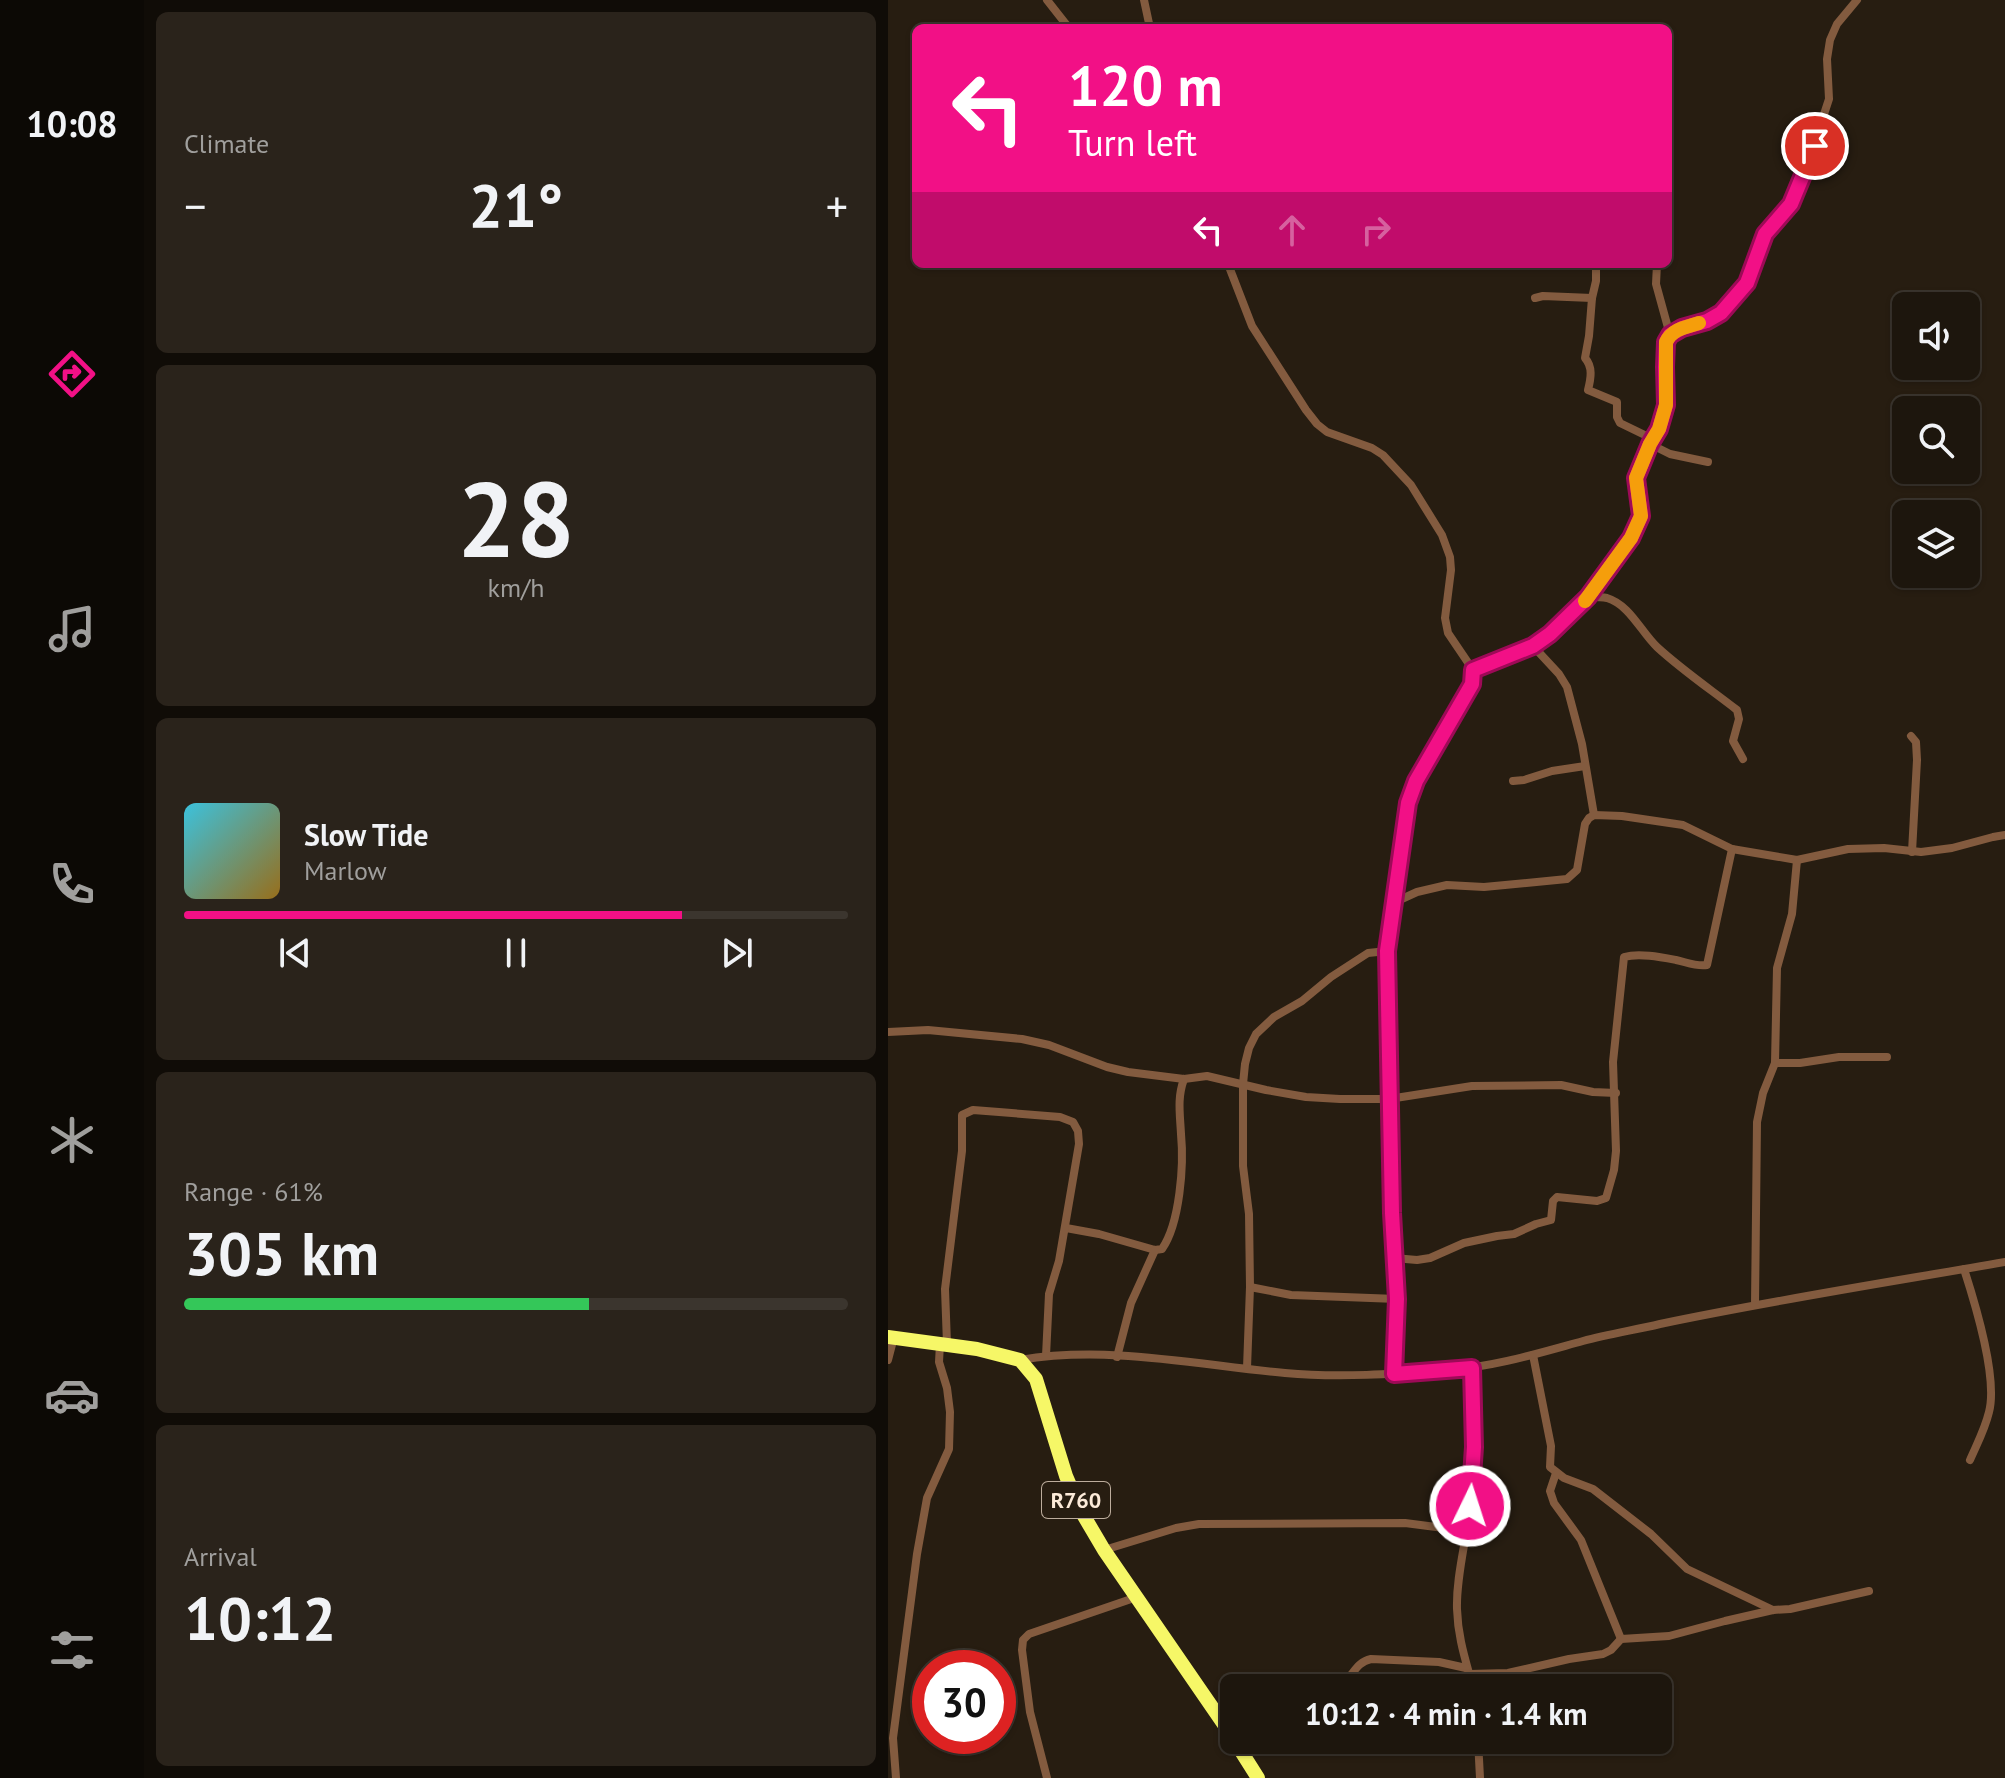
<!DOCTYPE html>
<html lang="en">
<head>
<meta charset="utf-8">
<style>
  body { margin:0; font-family:"PT Sans",sans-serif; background:#2a231b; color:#f1f3f6; height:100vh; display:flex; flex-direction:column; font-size:30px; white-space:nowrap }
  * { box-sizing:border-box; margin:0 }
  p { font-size:26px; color:#a09f9d }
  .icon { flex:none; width:44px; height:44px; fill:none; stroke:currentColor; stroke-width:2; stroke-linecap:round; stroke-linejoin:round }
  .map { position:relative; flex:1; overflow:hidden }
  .sheet { display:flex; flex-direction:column; gap:12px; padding:12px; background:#100c07; width:744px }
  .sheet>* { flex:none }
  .banner { position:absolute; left:24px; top:24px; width:760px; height:244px; border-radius:12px; box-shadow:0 2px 6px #0004,0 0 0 2px #3b352e; background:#f21086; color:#fff; overflow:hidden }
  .fabs { position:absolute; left:1004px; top:292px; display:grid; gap:16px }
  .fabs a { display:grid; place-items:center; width:88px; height:88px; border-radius:12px; background:#1d160d; box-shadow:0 2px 6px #0004,0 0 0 2px #3b352e; font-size:40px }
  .speed { position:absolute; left:24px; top:1650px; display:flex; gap:16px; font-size:40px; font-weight:700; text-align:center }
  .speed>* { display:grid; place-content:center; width:104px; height:104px; border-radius:50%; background:#1d160d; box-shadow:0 2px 6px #0004,0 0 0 2px #3b352e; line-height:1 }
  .speed .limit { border:12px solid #d22; background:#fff; color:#111 }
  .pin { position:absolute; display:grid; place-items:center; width:68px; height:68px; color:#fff; margin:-34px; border:4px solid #fff; border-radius:50%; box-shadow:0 2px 8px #0007 }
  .me { position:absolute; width:88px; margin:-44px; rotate:4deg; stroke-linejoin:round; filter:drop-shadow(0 0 6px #0008) }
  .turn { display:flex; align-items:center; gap:28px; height:168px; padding:0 24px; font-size:36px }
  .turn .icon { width:104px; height:104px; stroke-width:2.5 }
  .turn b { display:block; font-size:56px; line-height:68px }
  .lanes { display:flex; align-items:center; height:76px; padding:0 24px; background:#0003; justify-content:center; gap:40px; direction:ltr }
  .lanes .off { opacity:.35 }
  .big { font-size:60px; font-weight:800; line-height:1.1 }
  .sheet .widget { flex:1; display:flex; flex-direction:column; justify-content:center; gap:12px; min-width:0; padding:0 28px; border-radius:12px; background:#2a231b }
  .sheet .dial { align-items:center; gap:0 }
  .dial b { font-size:104px; line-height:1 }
  .song { display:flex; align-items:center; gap:24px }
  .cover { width:96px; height:96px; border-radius:12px; background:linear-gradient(135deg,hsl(190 70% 55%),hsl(40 70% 35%)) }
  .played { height:8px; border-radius:4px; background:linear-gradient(90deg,#f21086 75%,#3b352e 75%) }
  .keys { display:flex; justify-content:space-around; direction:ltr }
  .heat { display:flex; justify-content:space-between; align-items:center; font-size:44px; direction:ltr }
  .charge { height:12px; border-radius:6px; background:linear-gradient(90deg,#34c759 61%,#3b352e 0) }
  .trip { position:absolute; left:332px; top:1674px; width:452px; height:80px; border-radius:12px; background:#1d160d; box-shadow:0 2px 6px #0004,0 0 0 2px #3b352e; font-weight:800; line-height:80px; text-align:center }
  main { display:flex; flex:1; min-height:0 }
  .menu { display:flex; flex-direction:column; width:144px; justify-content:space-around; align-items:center; background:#0c0905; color:#a09f9d }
  .menu .icon { width:56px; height:56px }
  .menu .active { color:#f21086 }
  .menu b { font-size:36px; color:#f1f3f6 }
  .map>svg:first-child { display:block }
</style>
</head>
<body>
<main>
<nav class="menu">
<b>10:08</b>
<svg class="icon active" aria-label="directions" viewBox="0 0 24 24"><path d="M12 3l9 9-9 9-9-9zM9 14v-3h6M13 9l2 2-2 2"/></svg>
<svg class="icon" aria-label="music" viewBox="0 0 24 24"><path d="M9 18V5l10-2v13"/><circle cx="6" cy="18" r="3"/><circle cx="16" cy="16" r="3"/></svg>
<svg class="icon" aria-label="phone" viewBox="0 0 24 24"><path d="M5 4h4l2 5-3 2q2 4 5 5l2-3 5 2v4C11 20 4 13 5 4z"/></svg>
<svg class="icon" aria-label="climate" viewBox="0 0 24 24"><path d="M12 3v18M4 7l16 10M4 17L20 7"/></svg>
<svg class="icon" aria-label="car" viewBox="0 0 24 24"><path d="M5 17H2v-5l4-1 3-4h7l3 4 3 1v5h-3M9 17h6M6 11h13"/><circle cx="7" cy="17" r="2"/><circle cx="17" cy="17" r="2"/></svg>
<svg class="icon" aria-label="filters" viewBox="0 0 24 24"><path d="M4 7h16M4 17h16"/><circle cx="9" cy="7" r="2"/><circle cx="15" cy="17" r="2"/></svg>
</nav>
<section class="sheet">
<div class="widget"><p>Climate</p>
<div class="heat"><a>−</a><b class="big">21°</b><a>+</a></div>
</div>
<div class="widget dial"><b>28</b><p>km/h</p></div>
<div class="widget">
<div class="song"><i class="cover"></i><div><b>Slow Tide</b><p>Marlow</p></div></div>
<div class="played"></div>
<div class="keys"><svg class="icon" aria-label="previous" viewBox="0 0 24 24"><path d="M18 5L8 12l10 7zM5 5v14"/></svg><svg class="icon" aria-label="pause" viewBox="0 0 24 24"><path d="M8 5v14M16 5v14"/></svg><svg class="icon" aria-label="next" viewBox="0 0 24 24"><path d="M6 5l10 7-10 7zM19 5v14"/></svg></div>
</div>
<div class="widget"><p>Range · 61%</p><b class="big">305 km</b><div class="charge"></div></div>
<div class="widget"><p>Arrival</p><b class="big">10:12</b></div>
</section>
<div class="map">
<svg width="1117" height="1778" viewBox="0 0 1117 1778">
  <rect width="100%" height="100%" fill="#271d11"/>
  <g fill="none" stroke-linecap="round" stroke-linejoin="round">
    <g stroke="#835b3f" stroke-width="8">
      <polyline points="159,0 181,28"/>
      <polyline points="256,0 262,28"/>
      <polyline points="340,264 364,326 418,410 429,424 439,432 484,448 495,455 523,485 554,535 562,557 563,570 557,618 560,633 585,670 584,684 528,781 520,803 499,951 504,1213 509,1299 506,1374"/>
      <polyline points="769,264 768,284 782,335"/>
      <polyline points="647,298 655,296 704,298 708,281 708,264"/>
      <path d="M704 298 701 336 697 358C705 367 703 378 700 390L729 402V417L732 423 765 439"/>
      <polyline points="762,444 782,454 820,462"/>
      <path d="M700 597C706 597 714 597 719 598 742 605 753 632 769 647 794 670 822 689 849 710L851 719 845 741 855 759"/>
      <polyline points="645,646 671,674 679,687 694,744 706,815"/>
      <polyline points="585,670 645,646 662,634 700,597 743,538 753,516 748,478 771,429 778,405 778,342 782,335 794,328 819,321 833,313 859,283 877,234 903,204 915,178 941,99 939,59 942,40 949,24 969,0"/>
      <polyline points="1023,736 1028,742 1029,760 1024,852"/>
      <polyline points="625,781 636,780 664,771 697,766"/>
      <polyline points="505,903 529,892 559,885 596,887 679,879 689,870 697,824 701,818 706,815 734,816 795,825 844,849 909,860 960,849 996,848 1033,852 1064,848 1105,837 1117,835"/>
      <polyline points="0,1032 40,1030 134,1039 161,1045 219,1067 240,1072 296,1079 319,1076 378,1090 418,1097 452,1099 501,1099 584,1086 673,1085 705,1092 728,1093"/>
      <polyline points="887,1063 912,1063 951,1057 999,1057"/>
      <path d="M178 1228 211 1234 267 1250 274 1249C292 1223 296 1165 293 1134 292 1114 289 1098 296 1079"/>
      <path d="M506 1258 529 1260 542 1258 576 1243 609 1236 626 1234 648 1224 663 1220 665 1201 669 1197 709 1201 718 1198 726 1170 728 1151 725 1062 736 957C751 953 772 957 788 960 798 962 809 967 819 965L844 849"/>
      <path d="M1076 1269C1087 1303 1110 1378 1101 1412 1097 1429 1089 1444 1082 1460"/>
      <polyline points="362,1287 403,1295 509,1299"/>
      <polyline points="867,1305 869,1122 875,1093 887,1063 889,968 904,914 909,860"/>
      <polyline points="59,1344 57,1289 74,1151 74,1115 85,1110 111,1112 172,1117 185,1122 190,1131 191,1144 171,1261 161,1294 158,1356"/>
      <polyline points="645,1355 663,1446 662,1467 676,1478 705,1489 763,1534 799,1569 885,1610"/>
      <polyline points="229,1357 243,1303 267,1250"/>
      <polyline points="0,1360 6,1337"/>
      <path d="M132 1360C220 1345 310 1365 397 1373 451 1378 506 1374 560 1370 606 1367 651 1353 695 1341 721 1334 747 1330 772 1324 886 1300 1002 1282 1117 1262"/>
      <polyline points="359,1368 362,1287 361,1214 355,1166 355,1084 357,1064 361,1048 368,1034 386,1017 414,1001 443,977 480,953 499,951"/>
      <path d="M584 1368C586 1414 586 1459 582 1505 579 1539 568 1575 569 1609 570 1639 578 1661 585 1688"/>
      <polyline points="668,1473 662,1491 666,1503 693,1540 733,1639"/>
      <polyline points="216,1550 288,1528 311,1524 517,1523 579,1531"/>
      <polyline points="581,1674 620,1673 681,1659 715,1654 723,1650 733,1639 781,1636 837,1621 885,1610 902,1609 981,1591"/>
      <path d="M448 1688C466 1679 465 1663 483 1659L551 1662 578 1668"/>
      <polyline points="590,1740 592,1778"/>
      <polyline points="8,1778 5,1738 29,1554 39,1498 61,1449 62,1412 59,1388 51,1362 52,1344"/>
      <polyline points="159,1778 142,1712 134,1650 135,1640 141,1634 249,1597"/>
    </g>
    <g stroke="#f6f767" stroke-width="14">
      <polyline points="0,1337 89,1349 132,1360 148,1379 178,1476 193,1511 216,1550 346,1739"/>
      <polyline points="346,1740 370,1778"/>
    </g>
  </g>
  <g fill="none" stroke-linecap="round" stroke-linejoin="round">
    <g stroke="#9d0a57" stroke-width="20">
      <polyline id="route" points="582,1506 586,1447 584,1368 506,1374 509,1299 504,1213 499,951 520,803 528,781 584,684 585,670 645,646 662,634 700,597 743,538 753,516 748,478 762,444 771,429 778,405 777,367 778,342 782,335 794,328 819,321 833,313 859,283 877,234 903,204 927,146"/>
    </g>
    <use href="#route" stroke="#f21086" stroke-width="14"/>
    <path stroke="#f59e0b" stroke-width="14" d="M697 601 743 538 753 516 748 478 762 444 771 429 778 405V342C784 329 798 327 811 323"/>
  </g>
  <g text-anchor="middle" stroke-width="8" stroke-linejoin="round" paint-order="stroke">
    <rect fill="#271d11" stroke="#bdad9d" stroke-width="2" x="154" y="1482" width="68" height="36" rx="6"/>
    <g font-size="22" font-weight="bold" fill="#fdebd9">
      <text x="188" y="1508">R760</text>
    </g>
  </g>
</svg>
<div class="fabs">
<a><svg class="icon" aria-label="sound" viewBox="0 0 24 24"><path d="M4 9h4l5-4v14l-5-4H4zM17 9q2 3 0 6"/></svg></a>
<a><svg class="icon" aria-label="search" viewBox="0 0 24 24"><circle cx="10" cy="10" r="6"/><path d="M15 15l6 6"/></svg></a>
<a><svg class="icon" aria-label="layers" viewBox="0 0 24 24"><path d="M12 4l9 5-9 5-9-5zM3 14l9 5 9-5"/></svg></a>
</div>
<div class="speed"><div class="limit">30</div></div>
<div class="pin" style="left:927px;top:146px;background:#d93025"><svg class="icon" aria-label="arrive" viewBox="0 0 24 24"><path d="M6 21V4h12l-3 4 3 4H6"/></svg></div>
<svg class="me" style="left:582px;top:1506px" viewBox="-20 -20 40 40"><circle r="17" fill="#f21086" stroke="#fff" stroke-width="3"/><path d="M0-11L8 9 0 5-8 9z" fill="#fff"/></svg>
<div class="trip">10:12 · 4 min · 1.4 km</div>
<div class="banner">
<div class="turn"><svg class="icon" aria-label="left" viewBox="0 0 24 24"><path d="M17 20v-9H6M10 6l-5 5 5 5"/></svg><div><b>120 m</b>Turn left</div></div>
<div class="lanes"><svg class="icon" aria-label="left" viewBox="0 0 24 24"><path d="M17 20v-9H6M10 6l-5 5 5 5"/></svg><svg class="icon off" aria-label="ahead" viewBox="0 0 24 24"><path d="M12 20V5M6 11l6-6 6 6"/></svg><svg class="icon off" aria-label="right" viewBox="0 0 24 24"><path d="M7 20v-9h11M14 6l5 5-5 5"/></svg></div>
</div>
</div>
</main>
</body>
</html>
